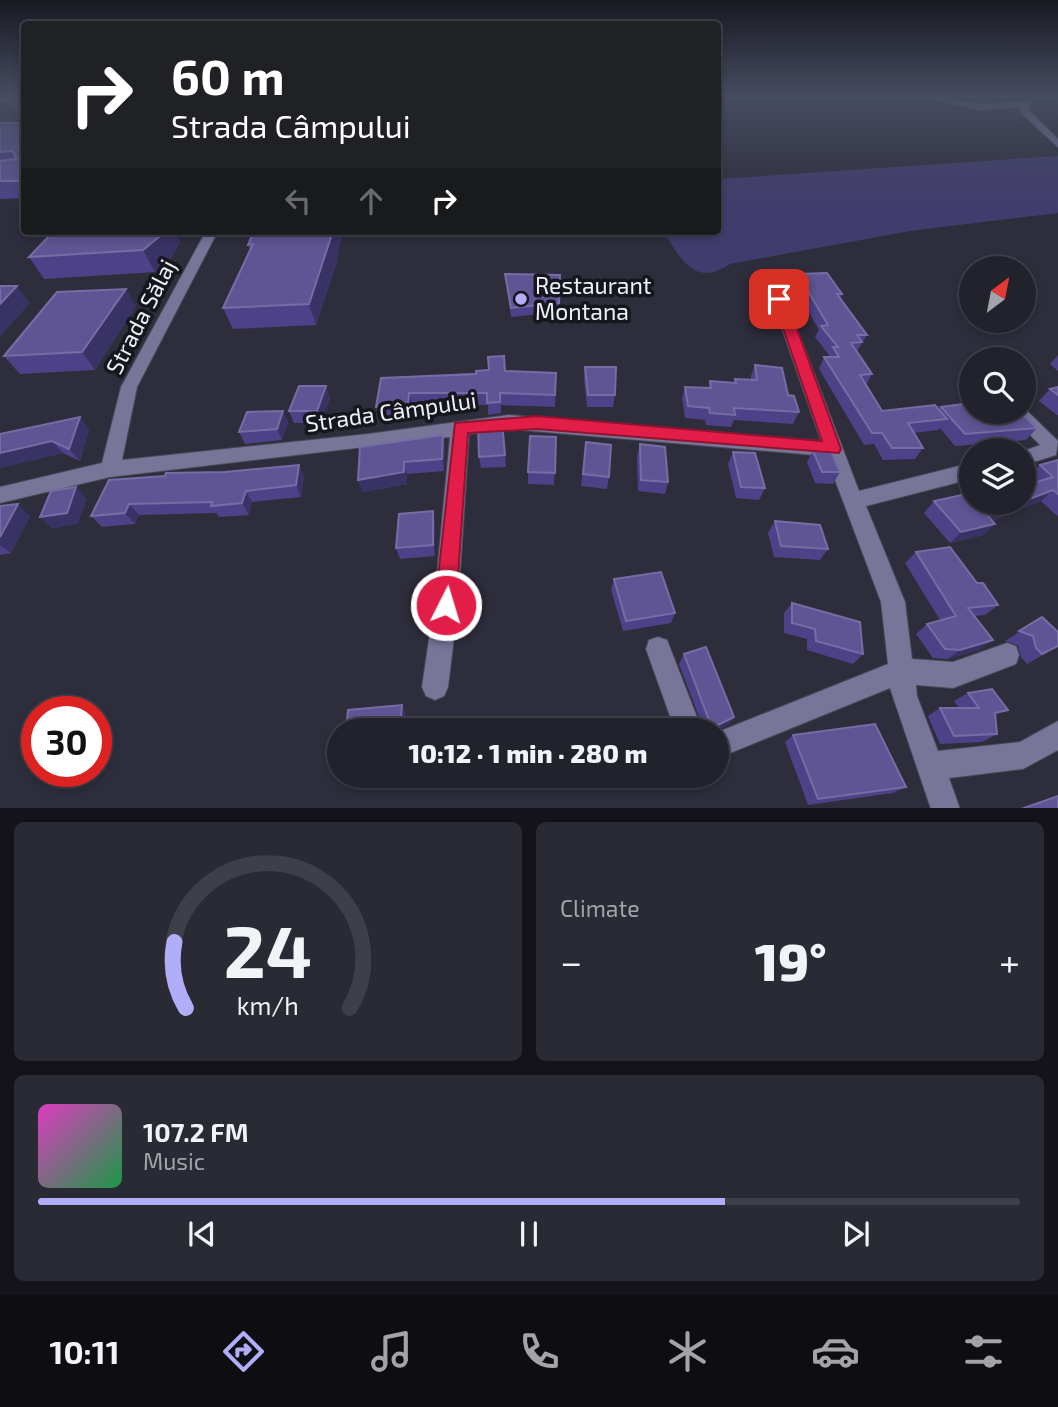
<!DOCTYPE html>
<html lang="en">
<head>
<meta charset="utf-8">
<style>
  body { margin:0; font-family:"Exo 2",sans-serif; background:#2a2a35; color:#f1f3f6; height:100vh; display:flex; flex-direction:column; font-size:26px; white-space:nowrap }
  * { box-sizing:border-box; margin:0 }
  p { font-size:23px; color:#a2a4aa }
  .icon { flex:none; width:38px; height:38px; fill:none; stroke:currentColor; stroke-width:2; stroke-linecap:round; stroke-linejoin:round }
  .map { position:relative; height:808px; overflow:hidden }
  .drawer { display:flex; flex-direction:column; gap:14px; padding:14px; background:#131319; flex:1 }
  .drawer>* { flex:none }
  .hud { position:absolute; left:21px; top:21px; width:700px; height:214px; border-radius:7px; box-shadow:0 4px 10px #0003,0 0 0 2px #3f3f49; background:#202124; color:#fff; overflow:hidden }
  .needle { width:46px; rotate:32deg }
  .buttons { position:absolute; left:959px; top:256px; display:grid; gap:14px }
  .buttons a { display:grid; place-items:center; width:77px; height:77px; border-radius:50%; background:#22222d; box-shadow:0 4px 10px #0003,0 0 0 2px #3f3f49; font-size:35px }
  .speed { position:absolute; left:21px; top:696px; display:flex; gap:14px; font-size:35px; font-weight:700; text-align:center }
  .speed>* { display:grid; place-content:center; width:91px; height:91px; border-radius:50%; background:#22222d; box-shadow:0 4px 10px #0003,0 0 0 2px #3f3f49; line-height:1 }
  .speed .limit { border:10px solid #d22; background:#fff; color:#111 }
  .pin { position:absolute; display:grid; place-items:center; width:60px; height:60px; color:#fff; margin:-30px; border-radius:14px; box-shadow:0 4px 10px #0006 }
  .me { position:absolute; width:77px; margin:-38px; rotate:5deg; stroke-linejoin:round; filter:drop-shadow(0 0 5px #0008) }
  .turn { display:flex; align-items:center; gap:24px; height:147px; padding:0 35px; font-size:32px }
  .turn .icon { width:91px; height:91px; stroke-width:2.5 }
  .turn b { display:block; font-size:49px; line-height:60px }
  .lanes { display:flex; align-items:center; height:66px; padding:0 35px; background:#0003; justify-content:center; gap:35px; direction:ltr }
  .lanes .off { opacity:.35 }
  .big { font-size:52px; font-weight:800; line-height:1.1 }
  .drawer .tile { flex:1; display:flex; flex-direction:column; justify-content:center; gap:10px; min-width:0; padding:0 24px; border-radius:10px; background:#2a2a35 }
  .drawer .dial { align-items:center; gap:0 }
  .dial svg { height:182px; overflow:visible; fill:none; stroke:#3f3f49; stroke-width:7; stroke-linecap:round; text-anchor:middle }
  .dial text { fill:#f1f3f6; stroke:none }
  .song { display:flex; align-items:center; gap:21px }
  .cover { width:84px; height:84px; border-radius:10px; background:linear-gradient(135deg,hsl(310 70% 55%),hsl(140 70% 35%)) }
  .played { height:7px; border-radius:4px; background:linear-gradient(90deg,#b2adf9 70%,#3f3f49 70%) }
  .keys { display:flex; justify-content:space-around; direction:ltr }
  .heat { display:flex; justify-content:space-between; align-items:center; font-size:38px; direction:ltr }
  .drawer .tiles { flex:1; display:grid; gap:14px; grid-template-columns:1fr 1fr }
  .tile:last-child { grid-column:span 2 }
  .trip { position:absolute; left:327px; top:718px; width:402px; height:70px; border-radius:35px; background:#22222d; box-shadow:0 4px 10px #0003,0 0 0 2px #3f3f49; font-weight:800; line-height:70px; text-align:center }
  .menu { display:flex; height:112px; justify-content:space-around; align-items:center; background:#0e0e12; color:#a2a4aa }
  .menu .icon { width:49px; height:49px }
  .menu .current { color:#b2adf9 }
  .menu b { font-size:32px; color:#f1f3f6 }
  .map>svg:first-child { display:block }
</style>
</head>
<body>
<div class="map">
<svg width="1058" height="809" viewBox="0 0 1058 809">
  <rect width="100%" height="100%" fill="#2e2d3c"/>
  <path fill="#413c6d" d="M1058 156V213L910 231 730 264C694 288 681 259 663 231H718V179Z"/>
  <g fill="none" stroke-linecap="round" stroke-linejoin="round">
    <g stroke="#494856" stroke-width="2">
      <g id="minor">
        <polygon points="0,96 24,96 24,100 0,102"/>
        <polygon points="919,96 937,96 979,104 1023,102 1027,97 1033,97 1029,110 1058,139 1058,147 1021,113 1020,107 979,110"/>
        <polygon points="206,231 218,231 137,387 122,460 368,434 509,415 821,441 763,274 765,271 775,271 859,491 971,463 971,479 866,506 905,602 912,659 953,662 1007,643 1016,646 1019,655 1016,664 953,688 916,685 917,696 938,751 1020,742 1058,721 1058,750 1023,769 949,778 960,809 931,809 890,688 718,758 718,732 888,664 881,602 826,456 509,429 469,434 458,605 448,687 444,696 435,700 426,696 422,687 434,605 450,437 110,477 0,503 0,487 102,463 121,387"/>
        <polygon points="1024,408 1058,441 1056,455 1024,465 1024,451 1040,445 1007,411 1024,411"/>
        <polygon points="658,637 667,640 702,730 675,730 646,649 649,640"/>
      </g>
    </g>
    <use href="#minor" fill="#777598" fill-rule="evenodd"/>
  </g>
  <g fill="#4d4288">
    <polygon points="8,96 24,96 24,110 17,111"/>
    <polygon points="0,123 24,123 24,198 0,199"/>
    <polygon points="54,231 175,231 180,242 172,257 155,272 44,279 29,257"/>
    <polygon points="254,231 337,261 316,325 233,329 223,308 250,250 248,245"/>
    <polygon points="505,274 559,303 559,312 511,317"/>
    <polygon points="798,274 842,294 840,298 867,335 857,351 872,374 866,385 882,411 939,409 941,407 1037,428 1026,440 955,446 940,428 938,430 914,433 923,448 915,459 883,460 874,444 864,445 819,369 824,357 828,357 829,355 815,337 819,330 793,286"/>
    <polygon points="136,306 95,370 20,374 4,356"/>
    <polygon points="1058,355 1058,371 1050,364"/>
    <polygon points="755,365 788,395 799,412 793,424 734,420 731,427 706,425 705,420 685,418 682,398 685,387 708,388 710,381 733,383 735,379 751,379 751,376"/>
    <polygon points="585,367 615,395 613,407 587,407 584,379"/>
    <polygon points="505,371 556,373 555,407 501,405 501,413 488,415 488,405 412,405 410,417 379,419 376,407 381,378"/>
    <polygon points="1058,387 1058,415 1057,415 1039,401 1050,389"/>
    <polygon points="330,398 321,423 294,423 289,411"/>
    <polygon points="283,411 288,423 282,440 245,444 239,432"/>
    <polygon points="89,429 80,461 63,453 0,468 0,434"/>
    <polygon points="556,437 554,485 528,484 528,472"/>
    <polygon points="586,442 609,477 607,489 581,486"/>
    <polygon points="640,444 668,482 665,494 638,491 637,456"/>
    <polygon points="360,447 445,447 444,471 407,474 407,484 362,492"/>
    <polygon points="813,451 840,472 833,484 815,483 807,462"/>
    <polygon points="733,452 765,488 759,500 736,498 728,464"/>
    <polygon points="505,455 506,467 481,468 479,457"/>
    <polygon points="1058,460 1058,515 1057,516 1041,501 992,521 984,535 950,543 924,513 934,501 961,495 960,495 971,483 971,502 1034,482 1028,477 1040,465"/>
    <polygon points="304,476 301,497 252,502 249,515 219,517 216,513 139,515 135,524 102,527 91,516 109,480"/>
    <polygon points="0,506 30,516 11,553 0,555"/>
    <polygon points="433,511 435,523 435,556 400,559 396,548"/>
    <polygon points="775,521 828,549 820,560 774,557 768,533"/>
    <polygon points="916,552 977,583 998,605 985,615 974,616 979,650 947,659 933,658 916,634 927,624 940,620 905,563"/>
    <polygon points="614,579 675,613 671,623 623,631 611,590"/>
    <polygon points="792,603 863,654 853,664 807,650 807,639 784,633 784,613"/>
    <polygon points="1042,617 1058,646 1027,664 1021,657 1018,645 1005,641"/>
    <polygon points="684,654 734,717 728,725 718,730 704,730 679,664"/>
    <polygon points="968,693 995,716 997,734 982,742 940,744 928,716 940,708 959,708 954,701"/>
    <polygon points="793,735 906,787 893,793 808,805 785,742"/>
  </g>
  <g fill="#393264">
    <polygon points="163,231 175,231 180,242 172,257 155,272 143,250"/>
    <polygon points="333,231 343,231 337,261 316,325 309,304"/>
    <polygon points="17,286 30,303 0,337 0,304"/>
    <polygon points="126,289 136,306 95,370 82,352"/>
    <polygon points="326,386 330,398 321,423 317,411"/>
    <polygon points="409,393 412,405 410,417 408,405"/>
    <polygon points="283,411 288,423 282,440 277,429"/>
    <polygon points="80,417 89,429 80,461 69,449"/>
    <polygon points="443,435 445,447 444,471 442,459"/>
    <polygon points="52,441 63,453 0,468 0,453"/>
    <polygon points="404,462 407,474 407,484 362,492 358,480"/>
    <polygon points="299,465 304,476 301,497 296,485"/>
    <polygon points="76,487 87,499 78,524 52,529 40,517"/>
    <polygon points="1053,490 1041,501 976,527 988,516"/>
    <polygon points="246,491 252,502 249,515 242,503"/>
    <polygon points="18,504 30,516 11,553 0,545 0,537"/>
    <polygon points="129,504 139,515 135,524 125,513"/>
    <polygon points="433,511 435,523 435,556 433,545"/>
    <polygon points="995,524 984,535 950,543 961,532"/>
    <polygon points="993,640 979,650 947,659 960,650"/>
    <polygon points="402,705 406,713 405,730 400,730"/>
    <polygon points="734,717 728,725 718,730 710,730 712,728"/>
  </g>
  <g fill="#5f5594" stroke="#756da4" stroke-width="2">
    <polygon points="0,123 24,123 24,181 0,181 0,161 16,159 13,151 0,152"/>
    <polygon points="54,231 163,231 161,235 143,250 29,257"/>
    <polygon points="254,231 333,231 309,304 223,308 253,244 248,245"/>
    <polygon points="827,273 842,294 837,294 867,335 857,335 862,342 851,343 872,374 860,375 882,411 935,405 947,419 908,423 923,448 892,448 882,433 872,433 824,357 839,357 833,347 838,347 821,326 828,325 798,274"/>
    <polygon points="505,274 560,275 559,303 511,308"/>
    <polygon points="0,286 17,286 0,304"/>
    <polygon points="126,289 82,352 4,356 57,292"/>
    <polygon points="504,356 505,371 556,373 555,395 500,393 500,402 487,403 487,393 409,393 408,405 376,407 381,378 476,374 476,371 489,370 488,357"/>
    <polygon points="755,365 782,368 788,395 794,396 799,412 734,408 735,415 710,413 709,408 688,406 685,387 711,388 710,381 736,383 735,379 757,380"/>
    <polygon points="585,367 616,367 615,395 588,395"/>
    <polygon points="299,386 326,386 317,411 289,411"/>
    <polygon points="1058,387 1058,395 1050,389"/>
    <polygon points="971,403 971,411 1019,411 1037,428 965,434 941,407"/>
    <polygon points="283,411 277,429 239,432 247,412"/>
    <polygon points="80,417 69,449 52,441 0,453 0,434"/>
    <polygon points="502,421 505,455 479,457 478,424"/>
    <polygon points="443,435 442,459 404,462 404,472 358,480 360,447"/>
    <polygon points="530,436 556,437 555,473 528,472"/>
    <polygon points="586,442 611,445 609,477 583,474"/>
    <polygon points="640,444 665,447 668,482 641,480"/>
    <polygon points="813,451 831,451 840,472 822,472"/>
    <polygon points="733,452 755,453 765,488 741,487"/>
    <polygon points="1058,460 1058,494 1053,490 1024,501 1024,486 1053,477 1040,465"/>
    <polygon points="299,465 296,485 246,491 242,503 211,506 212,502 129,504 125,513 91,516 109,480 165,476 166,473 225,472"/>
    <polygon points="76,487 67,513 40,517 51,491"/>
    <polygon points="971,493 971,502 1021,502 988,516 995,524 961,532 934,501"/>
    <polygon points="18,504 0,537 0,506"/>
    <polygon points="433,511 433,545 396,548 399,514"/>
    <polygon points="775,521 820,525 828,549 781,546"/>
    <polygon points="950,547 977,583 983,583 998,605 968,608 993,640 960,650 945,649 927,624 956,616 916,552"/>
    <polygon points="661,572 675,613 626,621 614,579"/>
    <polygon points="792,603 860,622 863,654 816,641 815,629 792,623"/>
    <polygon points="1042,617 1058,632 1058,646 1042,654 1036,648 1033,636 1019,631"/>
    <polygon points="706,647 734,717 712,728 684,654"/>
    <polygon points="992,689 1008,710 995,713 997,734 954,736 940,708 979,708 968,693"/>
    <polygon points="402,705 400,730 346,730 348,710"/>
    <polygon points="875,724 906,787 818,799 793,735"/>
    <polygon points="1058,796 1058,809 1021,809"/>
  </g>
  <linearGradient id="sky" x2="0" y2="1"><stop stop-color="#191921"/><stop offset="0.46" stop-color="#464c61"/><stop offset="1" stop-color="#464c61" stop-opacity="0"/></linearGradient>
  <rect width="1058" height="209" fill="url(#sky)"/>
  <polygon fill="#e11d48" stroke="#92132f" stroke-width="2" points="779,295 786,299 841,449 839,453 537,429 468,433 456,605 453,612 446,615 438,612 435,605 455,423 537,416 822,441 773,299"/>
  <circle fill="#b2adf9" stroke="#16161d" stroke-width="2.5" cx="521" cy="299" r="7"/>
  <g text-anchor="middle" stroke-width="7" stroke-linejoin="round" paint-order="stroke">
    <g font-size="23" fill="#efeff9" stroke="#16161d" text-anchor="start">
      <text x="535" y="294">Restaurant<tspan x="535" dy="26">Montana</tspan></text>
    </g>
    <g font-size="23" fill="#efeff9" stroke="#16161d">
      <text transform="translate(141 317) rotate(-63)" y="8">Strada Sălaj</text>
      <text transform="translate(391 412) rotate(-8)" y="8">Strada Câmpului</text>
    </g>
  </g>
</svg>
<div class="buttons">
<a><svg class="needle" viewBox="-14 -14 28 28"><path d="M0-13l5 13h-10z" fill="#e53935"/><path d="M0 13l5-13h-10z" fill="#a2a4aa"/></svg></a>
<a><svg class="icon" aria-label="search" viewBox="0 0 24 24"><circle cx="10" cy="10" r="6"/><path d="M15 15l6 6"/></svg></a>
<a><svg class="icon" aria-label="layers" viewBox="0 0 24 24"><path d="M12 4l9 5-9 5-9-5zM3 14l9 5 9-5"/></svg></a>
</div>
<div class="speed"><div class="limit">30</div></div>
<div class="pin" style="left:779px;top:299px;background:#d93025"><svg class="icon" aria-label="arrive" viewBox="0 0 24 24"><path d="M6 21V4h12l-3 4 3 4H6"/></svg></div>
<svg class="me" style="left:446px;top:605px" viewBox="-20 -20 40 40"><circle r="17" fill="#e11d48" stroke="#fff" stroke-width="3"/><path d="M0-11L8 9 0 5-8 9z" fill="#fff"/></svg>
<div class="trip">10:12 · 1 min · 280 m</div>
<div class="hud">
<div class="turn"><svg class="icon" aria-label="right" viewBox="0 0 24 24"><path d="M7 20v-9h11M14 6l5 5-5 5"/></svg><div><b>60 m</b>Strada Câmpului</div></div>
<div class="lanes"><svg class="icon off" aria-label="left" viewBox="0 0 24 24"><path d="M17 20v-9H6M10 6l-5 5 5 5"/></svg><svg class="icon off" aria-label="ahead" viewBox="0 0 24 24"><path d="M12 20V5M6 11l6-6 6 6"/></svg><svg class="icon" aria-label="right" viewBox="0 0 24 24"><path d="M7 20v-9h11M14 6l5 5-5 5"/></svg></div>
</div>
</div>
<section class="drawer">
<div class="tiles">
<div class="tile dial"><svg viewBox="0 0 100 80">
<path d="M14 69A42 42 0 1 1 86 69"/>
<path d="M14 69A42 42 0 0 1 9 40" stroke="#b2adf9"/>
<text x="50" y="56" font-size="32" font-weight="700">24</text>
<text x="50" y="72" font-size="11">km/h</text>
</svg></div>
<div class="tile"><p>Climate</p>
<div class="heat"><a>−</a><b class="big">19°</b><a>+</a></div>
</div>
<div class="tile">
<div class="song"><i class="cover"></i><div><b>107.2 FM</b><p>Music</p></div></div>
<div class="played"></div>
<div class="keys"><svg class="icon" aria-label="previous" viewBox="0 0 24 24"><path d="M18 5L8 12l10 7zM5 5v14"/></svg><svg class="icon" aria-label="pause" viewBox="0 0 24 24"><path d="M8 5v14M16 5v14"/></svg><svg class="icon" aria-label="next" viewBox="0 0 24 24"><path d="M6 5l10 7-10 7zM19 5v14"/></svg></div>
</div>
</div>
</section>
<nav class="menu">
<b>10:11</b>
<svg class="icon current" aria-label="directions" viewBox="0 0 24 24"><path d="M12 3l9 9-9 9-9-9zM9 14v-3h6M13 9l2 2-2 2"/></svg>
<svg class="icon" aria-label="music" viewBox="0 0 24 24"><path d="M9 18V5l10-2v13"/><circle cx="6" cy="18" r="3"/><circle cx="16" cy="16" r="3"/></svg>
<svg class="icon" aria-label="phone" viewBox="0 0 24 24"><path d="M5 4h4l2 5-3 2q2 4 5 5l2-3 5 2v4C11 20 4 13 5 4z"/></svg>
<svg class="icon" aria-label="climate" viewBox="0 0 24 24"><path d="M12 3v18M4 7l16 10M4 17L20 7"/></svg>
<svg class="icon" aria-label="car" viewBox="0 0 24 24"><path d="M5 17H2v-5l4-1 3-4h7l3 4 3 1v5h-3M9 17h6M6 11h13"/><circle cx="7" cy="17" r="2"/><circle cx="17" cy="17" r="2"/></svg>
<svg class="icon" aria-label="filters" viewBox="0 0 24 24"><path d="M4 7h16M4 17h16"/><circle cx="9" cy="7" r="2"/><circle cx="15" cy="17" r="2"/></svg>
</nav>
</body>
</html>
